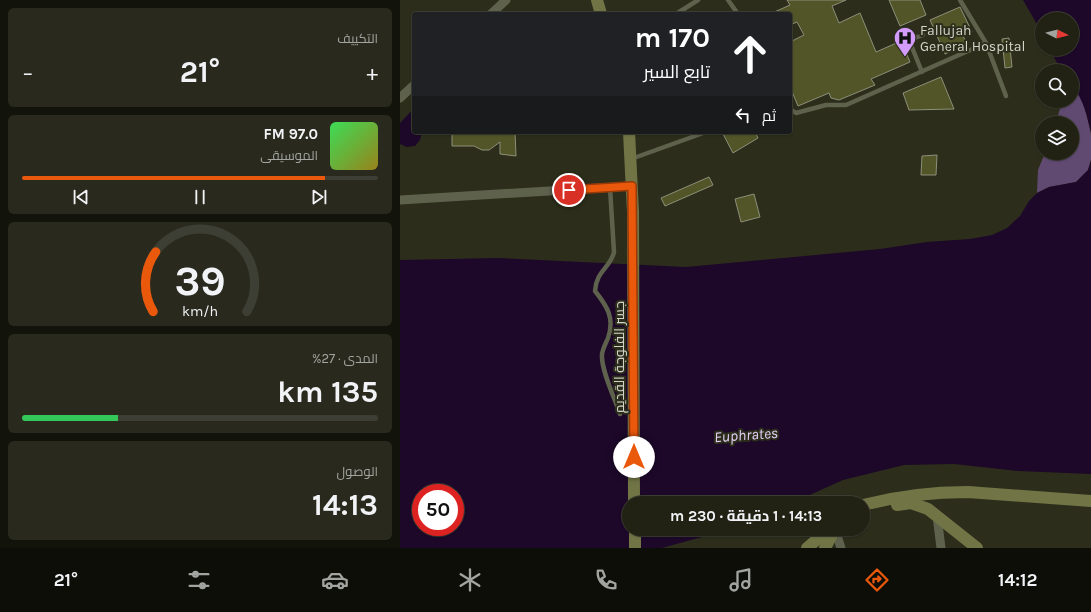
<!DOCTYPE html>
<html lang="ar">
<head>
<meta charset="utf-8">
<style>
  body { margin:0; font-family:Karla,Cairo,sans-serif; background:#292a1d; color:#f1f3f6; direction:rtl; height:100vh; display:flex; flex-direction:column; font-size:15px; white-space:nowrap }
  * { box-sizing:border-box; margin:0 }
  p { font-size:13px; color:#a2a4a0 }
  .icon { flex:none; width:22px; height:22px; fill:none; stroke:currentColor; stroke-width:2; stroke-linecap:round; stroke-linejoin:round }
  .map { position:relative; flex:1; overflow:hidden; direction:ltr }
  .panel { display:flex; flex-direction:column; gap:8px; padding:8px; background:#12130b; width:400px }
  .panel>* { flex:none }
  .banner { position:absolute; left:12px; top:12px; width:380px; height:122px; border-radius:4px; box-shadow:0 1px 3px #0004,0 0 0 1px #3e3f34; direction:rtl; background:#202124; color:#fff; overflow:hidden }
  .needle { width:26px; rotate:96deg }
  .controls { position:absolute; left:635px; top:12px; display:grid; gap:8px }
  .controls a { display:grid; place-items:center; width:44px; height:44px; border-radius:50%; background:#212214; box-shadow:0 1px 3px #0004,0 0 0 1px #3e3f34; font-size:20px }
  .speed { position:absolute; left:12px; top:484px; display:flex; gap:8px; font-size:20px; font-weight:700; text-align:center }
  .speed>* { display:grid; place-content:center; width:52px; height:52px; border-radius:50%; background:#212214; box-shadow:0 1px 3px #0004,0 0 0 1px #3e3f34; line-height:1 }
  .speed .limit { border:6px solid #d22; background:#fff; color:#111 }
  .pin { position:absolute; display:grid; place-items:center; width:34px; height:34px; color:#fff; margin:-17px; border:2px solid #fff; border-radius:50%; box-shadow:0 1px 4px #0007 }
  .me { position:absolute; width:44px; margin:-22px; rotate:0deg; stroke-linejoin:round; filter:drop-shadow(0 0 3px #0008) }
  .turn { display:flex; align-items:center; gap:14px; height:84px; padding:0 16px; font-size:18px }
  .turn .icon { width:52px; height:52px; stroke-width:2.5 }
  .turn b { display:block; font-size:28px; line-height:34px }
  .then { display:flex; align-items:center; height:38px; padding:0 16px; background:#0003; gap:8px; font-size:15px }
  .big { font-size:30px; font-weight:700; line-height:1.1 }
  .panel .widget { flex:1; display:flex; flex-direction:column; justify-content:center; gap:6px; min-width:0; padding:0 14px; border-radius:6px; background:#292a1d }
  .panel .dial { align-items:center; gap:0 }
  .dial svg { height:104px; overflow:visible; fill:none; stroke:#3e3f34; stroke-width:7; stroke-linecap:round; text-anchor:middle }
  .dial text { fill:#f1f3f6; stroke:none }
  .song { display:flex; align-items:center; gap:12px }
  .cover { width:48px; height:48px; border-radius:6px; background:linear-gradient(135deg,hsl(130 70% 55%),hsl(50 70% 35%)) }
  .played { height:4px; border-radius:2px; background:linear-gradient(90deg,#ea580c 85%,#3e3f34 85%) }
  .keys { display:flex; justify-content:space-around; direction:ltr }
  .heat { display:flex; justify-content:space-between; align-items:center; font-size:22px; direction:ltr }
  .charge { height:6px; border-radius:3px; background:linear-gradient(90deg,#34c759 27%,#3e3f34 0) }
  .trip { position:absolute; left:222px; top:496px; width:248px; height:40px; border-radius:20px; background:#212214; box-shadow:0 1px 3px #0004,0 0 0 1px #3e3f34; font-weight:700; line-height:40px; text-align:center; direction:rtl }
  .tab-bar { display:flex; height:64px; justify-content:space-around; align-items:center; background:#0d0e08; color:#a2a4a0 }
  .tab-bar .icon { width:28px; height:28px }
  .tab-bar .selected { color:#ea580c }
  .tab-bar b { font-size:18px; color:#f1f3f6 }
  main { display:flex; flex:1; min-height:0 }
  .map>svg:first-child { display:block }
</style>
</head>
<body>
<main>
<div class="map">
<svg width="691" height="548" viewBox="0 0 691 548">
  <rect width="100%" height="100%" fill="#2c2e1b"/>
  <polygon fill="#604a71" points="672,86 678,93 684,105 691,133 691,160 688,170 676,182 649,187 637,193 638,170 645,153 672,153 672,123 656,123 662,101 672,101"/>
  <g fill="#1d082a" fill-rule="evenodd">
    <path d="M623 0H691V133C687 116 684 100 672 86V71H661L650 49H672V19H642V33Z"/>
    <polygon points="14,108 14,132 22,132 20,140 15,146 7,147 0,144 0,123"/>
    <path d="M691 160V474L618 471 554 464 504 465 443 480 392 503H229V529H331L262 548H0V260L97 258 286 267 480 249 527 242 570 239 592 235 607 228 620 216 629 201 637 193 649 187 676 182 688 170ZM21 493H55V527H21Z"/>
  </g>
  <g fill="#515527" stroke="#8d907a">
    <polygon points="387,0 446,0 432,6 439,23 460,13 476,52 501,41 510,62 471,79 475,85 439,100 431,98 429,93 398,106 390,87 390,42 404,35 397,22 390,25 390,14 370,14 390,5"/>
    <polygon points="489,0 520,0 526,15 500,26"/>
    <polygon points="560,7 572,32 563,36 567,44 545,54 530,20"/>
    <polygon points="609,38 612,67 605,68 602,39"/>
    <polygon points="541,77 554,109 509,110 503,93"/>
    <polygon points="52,132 115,132 116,156 100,154 100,142 89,150 82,150 74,146 52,146"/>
    <polygon points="322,132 355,132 358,138 333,153"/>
    <polygon points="537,155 536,175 521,175 522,156"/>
    <polygon points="309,177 313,185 265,206 261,198"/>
    <polygon points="354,194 360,217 341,222 335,199"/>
  </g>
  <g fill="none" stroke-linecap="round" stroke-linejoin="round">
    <g stroke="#5e614c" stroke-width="4.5">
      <polyline points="328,0 338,14"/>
      <polyline points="560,0 586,43 606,96"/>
      <polyline points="276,14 298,0"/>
      <polyline points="522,72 509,40 523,35"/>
      <polyline points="390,109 396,113 426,105 446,105 586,43"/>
      <polyline points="231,159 306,132"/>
      <path d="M210 188 214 252C211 267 196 271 195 291 207 306 215 318 208 338 206 343 202 350 202 355 201 370 215 399 220 414"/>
    </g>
    <g stroke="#5e614c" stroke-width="9">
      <polyline points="91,14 106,0"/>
      <polyline points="0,98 14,85"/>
      <polyline points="0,200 232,186"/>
      <polyline points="537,516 541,548"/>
      <polyline points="435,529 441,548"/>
    </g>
    <g stroke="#717546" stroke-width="12">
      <polyline points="197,0 201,14"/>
      <polyline points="229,132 233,212 234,503"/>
      <path d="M463 505C498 496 532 492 568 492L691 501"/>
      <polyline points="497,505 511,503 528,509 577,548"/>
      <polyline points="235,529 235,548"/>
      <polyline points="407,548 421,536 426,529"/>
      <polyline points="425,548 435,529"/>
    </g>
  </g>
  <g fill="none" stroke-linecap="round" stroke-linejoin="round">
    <g stroke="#983908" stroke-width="10">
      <polyline id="route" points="169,190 232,186 234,457"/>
    </g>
    <use href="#route" stroke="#ea580c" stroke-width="7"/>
  </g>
  <defs>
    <g id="hospital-pin" transform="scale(1.15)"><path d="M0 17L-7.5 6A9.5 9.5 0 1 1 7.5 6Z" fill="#d39cfc" stroke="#2c2e1b"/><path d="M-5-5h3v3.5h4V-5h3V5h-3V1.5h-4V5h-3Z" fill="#111"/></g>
  </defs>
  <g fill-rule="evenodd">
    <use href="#hospital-pin" x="505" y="38"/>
  </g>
  <g text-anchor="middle" stroke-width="4" stroke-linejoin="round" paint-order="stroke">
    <g font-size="14" fill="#d3d5c9" stroke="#2c2e1b" text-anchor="start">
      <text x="520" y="35">Fallujah<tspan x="520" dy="16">General Hospital</tspan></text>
    </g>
    <g font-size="14" fill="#d3d5c9" stroke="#2c2e1b">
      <text transform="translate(219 357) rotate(-90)" y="5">جسر الفلوجة القديم</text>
    </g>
    <g font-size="15" font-style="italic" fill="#e6d0f8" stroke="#2c2e1b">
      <text transform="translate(346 435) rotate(-4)" y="5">Euphrates</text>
    </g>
  </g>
</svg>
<div class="controls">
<a><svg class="needle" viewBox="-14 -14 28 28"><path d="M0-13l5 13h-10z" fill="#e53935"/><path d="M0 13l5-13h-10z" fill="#a2a4a0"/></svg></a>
<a><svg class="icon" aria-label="search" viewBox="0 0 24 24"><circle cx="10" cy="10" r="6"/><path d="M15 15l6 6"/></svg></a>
<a><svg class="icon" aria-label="layers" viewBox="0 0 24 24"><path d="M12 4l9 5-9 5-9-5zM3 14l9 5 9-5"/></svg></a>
</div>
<div class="speed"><div class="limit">50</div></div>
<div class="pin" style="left:169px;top:190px;background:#d93025"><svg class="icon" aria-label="arrive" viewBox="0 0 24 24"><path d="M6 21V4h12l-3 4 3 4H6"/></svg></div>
<svg class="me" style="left:234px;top:457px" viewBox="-20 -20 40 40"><circle r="19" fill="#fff"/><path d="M0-13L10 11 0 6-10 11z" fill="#ea580c"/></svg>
<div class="trip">14:13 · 1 دقيقة · 230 m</div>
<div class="banner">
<div class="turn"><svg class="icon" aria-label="ahead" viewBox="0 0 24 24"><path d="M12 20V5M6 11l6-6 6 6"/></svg><div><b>170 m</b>تابع السير</div></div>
<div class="then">ثم<svg class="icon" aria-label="left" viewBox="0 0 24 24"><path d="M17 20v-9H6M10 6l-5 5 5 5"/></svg></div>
</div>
</div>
<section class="panel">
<div class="widget"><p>التكييف</p>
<div class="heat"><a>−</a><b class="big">21°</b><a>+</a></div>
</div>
<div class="widget">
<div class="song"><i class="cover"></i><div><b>97.0 FM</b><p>الموسيقى</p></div></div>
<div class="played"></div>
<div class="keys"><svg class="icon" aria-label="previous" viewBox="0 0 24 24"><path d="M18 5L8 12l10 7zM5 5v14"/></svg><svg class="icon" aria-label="pause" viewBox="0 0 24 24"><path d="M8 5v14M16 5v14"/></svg><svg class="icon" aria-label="next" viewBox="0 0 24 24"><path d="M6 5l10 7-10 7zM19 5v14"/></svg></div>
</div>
<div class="widget dial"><svg viewBox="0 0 100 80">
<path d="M14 69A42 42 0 1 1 86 69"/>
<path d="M14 69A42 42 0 0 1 16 23" stroke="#ea580c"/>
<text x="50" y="56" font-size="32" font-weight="700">39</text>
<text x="50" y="72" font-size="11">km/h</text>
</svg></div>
<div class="widget"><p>المدى · 27%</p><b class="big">135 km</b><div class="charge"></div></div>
<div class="widget"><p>الوصول</p><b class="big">14:13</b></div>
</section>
</main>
<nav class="tab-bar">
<b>14:12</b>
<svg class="icon selected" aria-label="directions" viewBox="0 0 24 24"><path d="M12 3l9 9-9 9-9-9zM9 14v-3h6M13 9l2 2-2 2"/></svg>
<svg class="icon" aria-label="music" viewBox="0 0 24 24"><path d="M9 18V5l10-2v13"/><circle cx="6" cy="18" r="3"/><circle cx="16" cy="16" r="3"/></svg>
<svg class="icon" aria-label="phone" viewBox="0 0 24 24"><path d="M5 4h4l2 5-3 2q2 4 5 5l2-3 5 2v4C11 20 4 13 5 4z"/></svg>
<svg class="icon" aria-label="climate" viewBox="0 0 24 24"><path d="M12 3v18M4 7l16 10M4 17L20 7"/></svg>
<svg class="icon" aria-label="car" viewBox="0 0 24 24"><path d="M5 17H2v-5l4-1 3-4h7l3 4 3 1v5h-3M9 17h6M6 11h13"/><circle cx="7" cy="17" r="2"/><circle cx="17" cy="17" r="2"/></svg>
<svg class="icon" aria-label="filters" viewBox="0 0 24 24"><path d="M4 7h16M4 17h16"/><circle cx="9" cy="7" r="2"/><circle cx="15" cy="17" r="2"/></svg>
<b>21°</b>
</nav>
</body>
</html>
